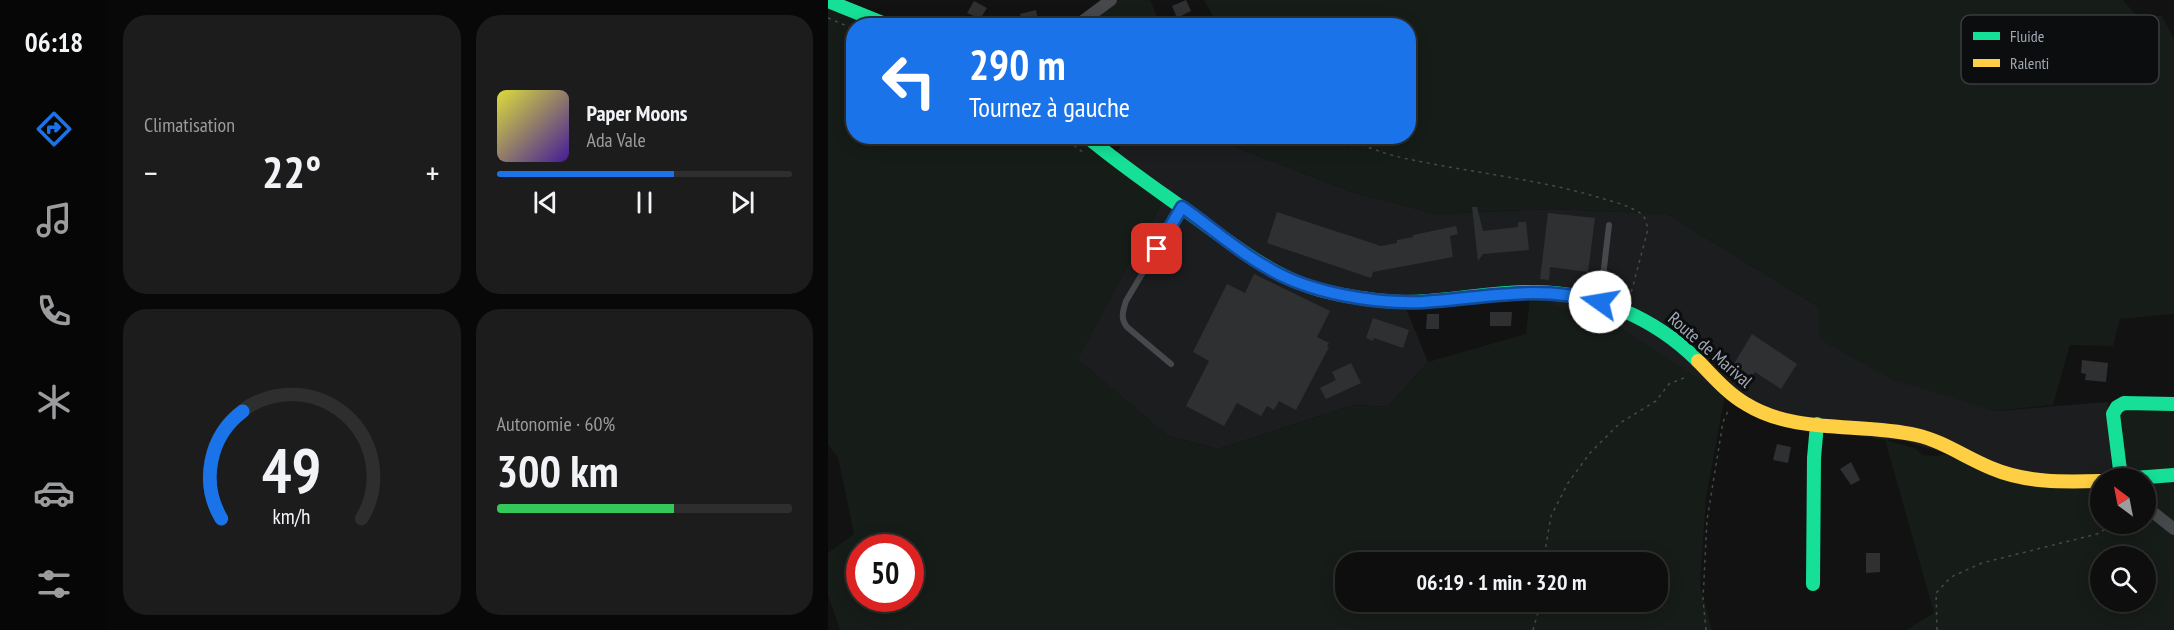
<!DOCTYPE html>
<html lang="fr">
<head>
<meta charset="utf-8">
<style>
  body { margin:0; font-family:"PT Sans Narrow",sans-serif; background:#1c1c1c; color:#f1f3f6; height:100vh; display:flex; flex-direction:column; font-size:22px; white-space:nowrap }
  * { box-sizing:border-box; margin:0 }
  p { font-size:20px; color:#9b9c9e }
  .icon { flex:none; width:33px; height:33px; fill:none; stroke:currentColor; stroke-width:2; stroke-linecap:round; stroke-linejoin:round }
  .map { position:relative; flex:1; overflow:hidden }
  .panel { display:flex; flex-direction:column; gap:15px; padding:15px; background:#080808; width:720px }
  .panel>* { flex:none }
  .top-card { position:absolute; left:18px; top:18px; width:570px; height:126px; border-radius:24px; box-shadow:0 3px 15px #0003,0 0 0 2px #2e2e2e; background:#1a73e8; color:#fff; overflow:hidden }
  .needle { width:39px; rotate:328deg }
  .tools { position:absolute; left:1262px; top:468px; display:grid; gap:12px }
  .tools a { display:grid; place-items:center; width:66px; height:66px; border-radius:50%; background:#0e0e0e; box-shadow:0 3px 15px #0003,0 0 0 2px #2e2e2e; font-size:30px }
  .speed { position:absolute; left:18px; top:534px; display:flex; gap:12px; font-size:30px; font-weight:700; text-align:center }
  .speed>* { display:grid; place-content:center; width:78px; height:78px; border-radius:50%; background:#0e0e0e; box-shadow:0 3px 15px #0003,0 0 0 2px #2e2e2e; line-height:1 }
  .speed .limit { border:9px solid #d22; background:#fff; color:#111 }
  .pin { position:absolute; display:grid; place-items:center; width:51px; height:51px; color:#fff; margin:-26px; border-radius:12px; box-shadow:0 3px 9px #0006 }
  .me { position:absolute; width:66px; margin:-33px; rotate:283deg; stroke-linejoin:round; filter:drop-shadow(0 0 4px #0008) }
  .turn { display:flex; align-items:center; gap:21px; height:126px; padding:0 24px; font-size:27px }
  .turn .icon { width:78px; height:78px; stroke-width:2.5 }
  .turn b { display:block; font-size:42px; line-height:51px }
  .big { font-size:45px; font-weight:700; line-height:1.1 }
  .panel .card { flex:1; display:flex; flex-direction:column; justify-content:center; gap:9px; min-width:0; padding:0 21px; border-radius:24px; background:#1c1c1c }
  .panel .dial { align-items:center; gap:0 }
  .dial svg { height:156px; overflow:visible; fill:none; stroke:#2e2e2e; stroke-width:7; stroke-linecap:round; text-anchor:middle }
  .dial text { fill:#f1f3f6; stroke:none }
  .song { display:flex; align-items:center; gap:18px }
  .cover { width:72px; height:72px; border-radius:9px; background:linear-gradient(135deg,hsl(60 70% 55%),hsl(260 70% 35%)) }
  .played { height:6px; border-radius:3px; background:linear-gradient(90deg,#1a73e8 60%,#2e2e2e 60%) }
  .keys { display:flex; justify-content:space-around; direction:ltr }
  .heat { display:flex; justify-content:space-between; align-items:center; font-size:33px; direction:ltr }
  .charge { height:9px; border-radius:4px; background:linear-gradient(90deg,#34c759 60%,#2e2e2e 0) }
  .panel .tiles { flex:1; display:grid; gap:15px; grid-template-columns:repeat(2,1fr) }
  .trip { position:absolute; left:507px; top:552px; width:333px; height:60px; border-radius:24px; background:#0e0e0e; box-shadow:0 3px 15px #0003,0 0 0 2px #2e2e2e; font-weight:700; line-height:60px; text-align:center }
  main { display:flex; flex:1; min-height:0 }
  .tab-bar { display:flex; flex-direction:column; width:108px; justify-content:space-around; align-items:center; background:#060606; color:#9b9c9e }
  .tab-bar .icon { width:42px; height:42px }
  .tab-bar .current { color:#1a73e8 }
  .tab-bar b { font-size:27px; color:#f1f3f6 }
  .map>svg:first-child { display:block }
</style>
</head>
<body>
<main>
<nav class="tab-bar">
<b>06:18</b>
<svg class="icon current" aria-label="directions" viewBox="0 0 24 24"><path d="M12 3l9 9-9 9-9-9zM9 14v-3h6M13 9l2 2-2 2"/></svg>
<svg class="icon" aria-label="music" viewBox="0 0 24 24"><path d="M9 18V5l10-2v13"/><circle cx="6" cy="18" r="3"/><circle cx="16" cy="16" r="3"/></svg>
<svg class="icon" aria-label="phone" viewBox="0 0 24 24"><path d="M5 4h4l2 5-3 2q2 4 5 5l2-3 5 2v4C11 20 4 13 5 4z"/></svg>
<svg class="icon" aria-label="climate" viewBox="0 0 24 24"><path d="M12 3v18M4 7l16 10M4 17L20 7"/></svg>
<svg class="icon" aria-label="car" viewBox="0 0 24 24"><path d="M5 17H2v-5l4-1 3-4h7l3 4 3 1v5h-3M9 17h6M6 11h13"/><circle cx="7" cy="17" r="2"/><circle cx="17" cy="17" r="2"/></svg>
<svg class="icon" aria-label="filters" viewBox="0 0 24 24"><path d="M4 7h16M4 17h16"/><circle cx="9" cy="7" r="2"/><circle cx="15" cy="17" r="2"/></svg>
</nav>
<section class="panel">
<div class="tiles">
<div class="card"><p>Climatisation</p>
<div class="heat"><a>−</a><b class="big">22°</b><a>+</a></div>
</div>
<div class="card">
<div class="song"><i class="cover"></i><div><b>Paper Moons</b><p>Ada Vale</p></div></div>
<div class="played"></div>
<div class="keys"><svg class="icon" aria-label="previous" viewBox="0 0 24 24"><path d="M18 5L8 12l10 7zM5 5v14"/></svg><svg class="icon" aria-label="pause" viewBox="0 0 24 24"><path d="M8 5v14M16 5v14"/></svg><svg class="icon" aria-label="next" viewBox="0 0 24 24"><path d="M6 5l10 7-10 7zM19 5v14"/></svg></div>
</div>
<div class="card dial"><svg viewBox="0 0 100 80">
<path d="M14 69A42 42 0 1 1 86 69"/>
<path d="M14 69A42 42 0 0 1 25 14" stroke="#1a73e8"/>
<text x="50" y="56" font-size="32" font-weight="700">49</text>
<text x="50" y="72" font-size="11">km/h</text>
</svg></div>
<div class="card"><p>Autonomie · 60%</p><b class="big">300 km</b><div class="charge"></div></div>
</div>
</section>
<div class="map">
<svg width="1346" height="630" viewBox="0 0 1346 630">
  <rect width="100%" height="100%" fill="#121212"/>
  <polygon fill="#1c1d1f" points="300,137 382,137 521,191 608,214 724,209 839,214 991,307 1168,411 1280,402 1284,478 1272,478 1248,485 1119,454 1073,440 1057,440 949,422 702,296 576,304 600,362 560,407 526,405 390,449 340,436 249,359 335,200 281,162"/>
  <g fill="#161c17" fill-rule="evenodd">
    <polygon points="291,0 322,0 333,25 256,26"/>
    <polygon points="376,0 1296,0 1296,2 1309,15 1334,16 1346,39 1346,314 1292,319 1285,346 1242,345 1225,405 1168,411 1063,379 991,339 991,307 839,214 724,209 608,214 521,191 382,137 496,137 521,147 526,137 580,136 580,26 390,25"/>
    <path d="M0 6 46 25 26 26V136L69 137 84 146 91 137H251L335 200 250 359 340 436 390 449 526 405 560 407 600 362 698 334 702 296 794 329 897 395 878 498 872 586 884 630H12L0 595V553L26 534 10 457 0 445ZM32 548H82V598H32ZM518 562H830V602H518Z"/>
    <path d="M1295 408H1346V630H1078L1106 613 1057 440 1087 448 1095 455 1107 456 1119 454 1158 472 1272 484V524H1317V478H1298L1291 423ZM1272 556H1317V602H1272Z"/>
  </g>
  <g fill="#2f3032">
    <polygon points="358,0 363,11 349,18 344,6"/>
    <polygon points="146,1 159,8 152,19 139,13"/>
    <polygon points="208,10 211,26 195,26 192,14"/>
    <polygon points="644,207 649,207 655,231 690,227 690,222 698,222 701,250 655,254 650,261"/>
    <polygon points="449,212 553,246 569,243 569,240 585,237 585,235 628,226 630,234 622,236 625,257 545,272 543,278 439,243"/>
    <polygon points="720,213 767,218 760,272 722,267 721,280 712,279"/>
    <polygon points="426,274 502,311 489,337 501,343 499,346 501,347 468,410 451,401 446,410 439,406 433,416 409,403 396,426 358,406 381,361 365,352 399,284 417,293"/>
    <polygon points="662,312 684,312 683,326 662,326"/>
    <polygon points="599,314 611,314 611,329 598,329"/>
    <polygon points="545,318 581,330 575,348 546,338 545,341 538,338"/>
    <polygon points="924,334 969,364 953,389 927,372 923,379 904,367"/>
    <polygon points="1254,360 1280,363 1278,382 1257,380 1258,374 1253,373"/>
    <polygon points="523,363 533,383 498,399 492,388 508,380 504,372"/>
    <polygon points="949,444 963,447 960,463 945,460"/>
    <polygon points="1023,462 1032,480 1023,485 1012,469"/>
    <polygon points="1038,553 1052,553 1052,572 1038,573"/>
  </g>
  <g fill="none" stroke-linecap="round" stroke-linejoin="round">
    <g stroke="#474a4d" stroke-width="1.5" stroke-dasharray="3 4.5" stroke-linecap="butt">
      <polyline points="0,18 26,29"/>
      <polyline points="234,136 257,154"/>
      <path d="M520 139C541 148 562 156 585 160 646 173 709 179 769 197 783 201 800 205 812 213 818 217 818 223 820 229L802 297"/>
      <polyline points="719,562 718,545 723,516 740,483 762,453 792,423 828,401 841,384 856,378"/>
      <polyline points="705,630 713,602"/>
      <polyline points="878,630 875,599 879,520 895,422 901,409"/>
      <polyline points="1109,630 1108,593 1123,577 1154,563 1269,534 1286,524"/>
    </g>
    <g stroke="#46484b" stroke-width="6">
      <polyline points="772,302 781,225"/>
      <path d="M343 364 299 327C292 318 295 311 298 301L352 210"/>
    </g>
    <g stroke="#46484b" stroke-width="12">
      <polyline points="248,26 283,0"/>
      <polyline points="1317,506 1346,529"/>
    </g>
    <g stroke="#16e098" stroke-width="14">
      <polyline points="0,1 62,26"/>
      <path d="M258 136C290 163 325 187 360 212 406 245 452 284 509 294 530 298 555 302 577 302 620 302 664 291 708 292 769 293 827 318 870 361"/>
      <polyline points="1293,478 1285,414 1289,407 1296,403 1346,404"/>
      <polyline points="1306,478 1346,475"/>
      <polyline points="985,584 986,458 989,424"/>
    </g>
    <path stroke="#ffcf43" stroke-width="14" d="M870 361C885 376 899 393 918 404 968 435 1033 422 1088 435 1115 441 1138 458 1163 468 1198 483 1235 482 1272 481"/>
  </g>
  <g fill="none" stroke-linecap="round" stroke-linejoin="round">
    <g stroke="#114b97" stroke-width="15">
      <path id="route" d="M329 249 354 207C383 227 409 251 440 268 481 293 547 304 595 302 657 298 710 284 772 302"/>
    </g>
    <use href="#route" stroke="#1a73e8" stroke-width="10"/>
  </g>
  <g text-anchor="middle" stroke-width="6" stroke-linejoin="round" paint-order="stroke">
    <g font-size="18" fill="#a1a9b5" stroke="#0c0d0e">
      <text transform="translate(882 350) rotate(41)" y="6">Route de Marival</text>
    </g>
  </g>
  <rect x="1133" y="15" width="198" height="69" rx="9" fill="#0c0d0e" stroke="#393c40" stroke-width="1.5"/>
  <rect x="1145" y="32" width="27" height="8" fill="#16e098"/>
  <rect x="1145" y="59" width="27" height="8" fill="#ffcf43"/>
  <g font-size="16" fill="#a1a9b5">
    <text x="1182" y="42">Fluide</text>
    <text x="1182" y="69">Ralenti</text>
  </g>
</svg>
<div class="tools">
<a><svg class="needle" viewBox="-14 -14 28 28"><path d="M0-13l5 13h-10z" fill="#e53935"/><path d="M0 13l5-13h-10z" fill="#9b9c9e"/></svg></a>
<a><svg class="icon" aria-label="search" viewBox="0 0 24 24"><circle cx="10" cy="10" r="6"/><path d="M15 15l6 6"/></svg></a>
</div>
<div class="speed"><div class="limit">50</div></div>
<div class="pin" style="left:329px;top:249px;background:#d93025"><svg class="icon" aria-label="arrive" viewBox="0 0 24 24"><path d="M6 21V4h12l-3 4 3 4H6"/></svg></div>
<svg class="me" style="left:772px;top:302px" viewBox="-20 -20 40 40"><circle r="19" fill="#fff"/><path d="M0-13L10 11 0 6-10 11z" fill="#1a73e8"/></svg>
<div class="trip">06:19 · 1 min · 320 m</div>
<div class="top-card">
<div class="turn"><svg class="icon" aria-label="left" viewBox="0 0 24 24"><path d="M17 20v-9H6M10 6l-5 5 5 5"/></svg><div><b>290 m</b>Tournez à gauche</div></div>
</div>
</div>
</main>
</body>
</html>
